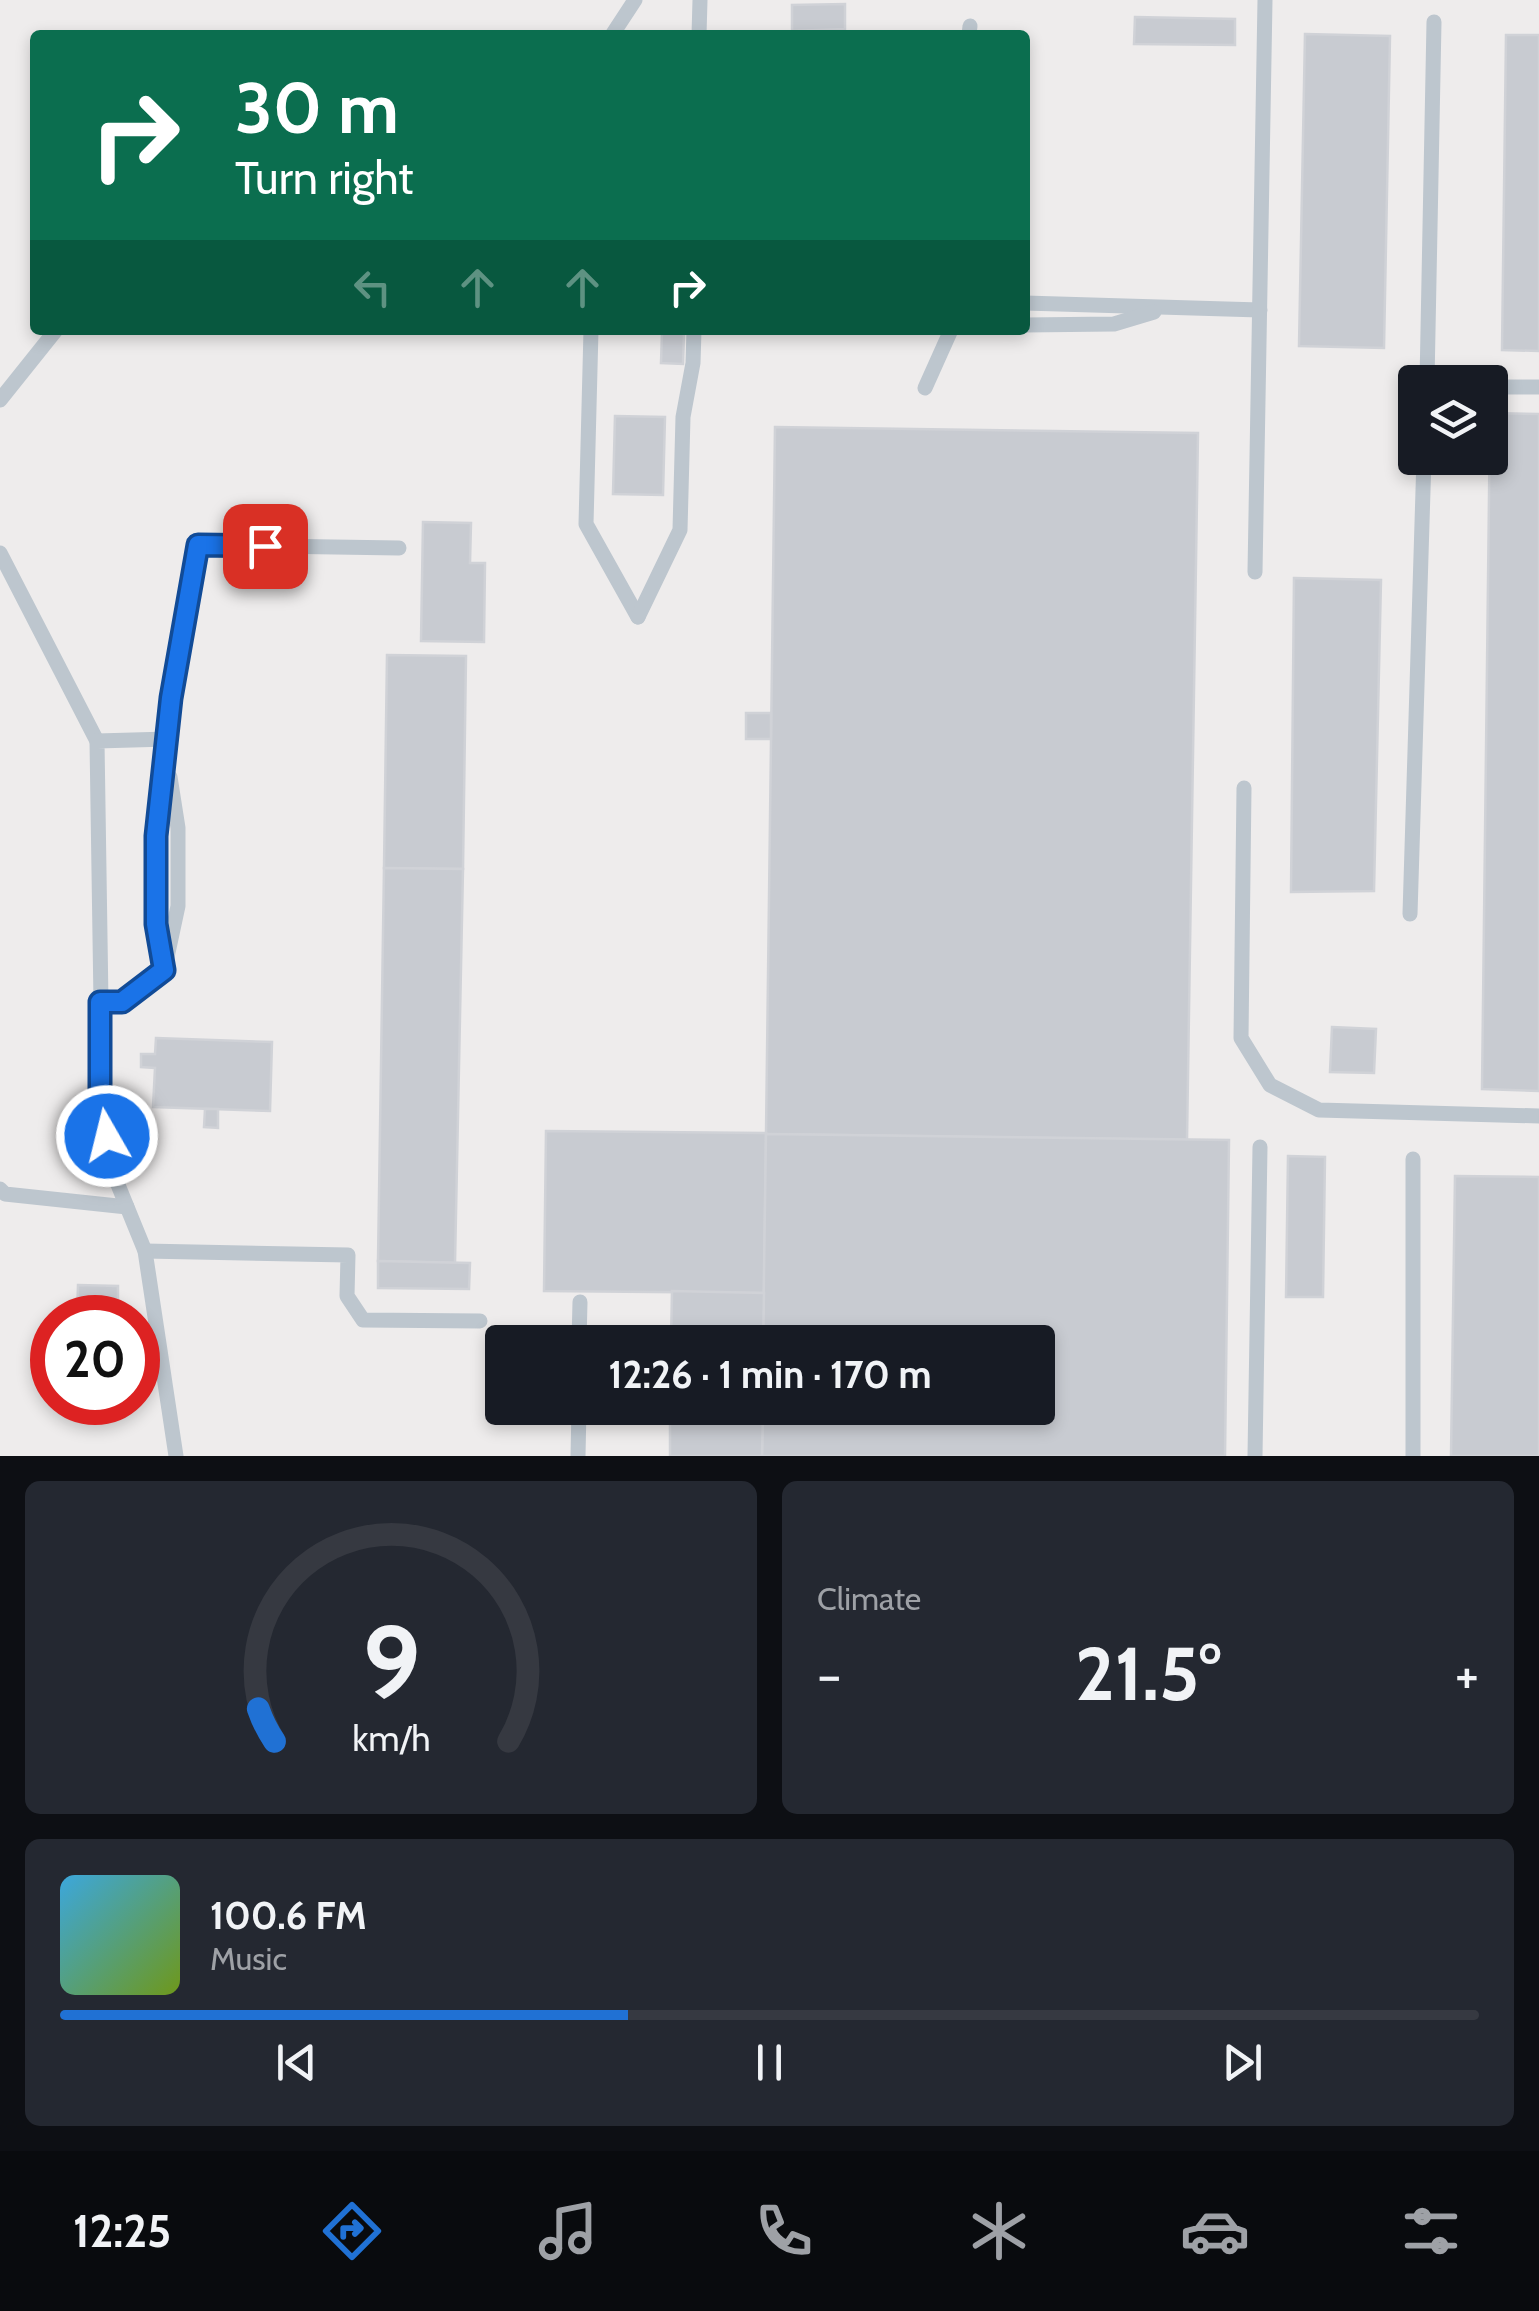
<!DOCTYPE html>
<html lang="en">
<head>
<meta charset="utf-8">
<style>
  body { margin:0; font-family:Cabin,sans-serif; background:#242831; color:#f1f3f6; height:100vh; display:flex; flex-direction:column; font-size:38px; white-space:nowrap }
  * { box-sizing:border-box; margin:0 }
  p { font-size:32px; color:#9ea1a6 }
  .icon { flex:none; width:55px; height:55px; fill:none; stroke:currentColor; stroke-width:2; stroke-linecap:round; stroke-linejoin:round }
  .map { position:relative; height:1456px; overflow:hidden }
  .side { display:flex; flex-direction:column; gap:25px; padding:25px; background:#0d0f14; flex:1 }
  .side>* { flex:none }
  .guide { position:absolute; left:30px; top:30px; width:1000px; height:305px; border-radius:10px; box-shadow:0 5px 15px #0003; background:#0b6e4f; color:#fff; overflow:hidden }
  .controls { position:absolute; left:1398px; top:365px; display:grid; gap:20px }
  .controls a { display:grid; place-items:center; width:110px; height:110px; border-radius:10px; background:#171b24; box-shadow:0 5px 15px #0003; font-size:50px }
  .speed { position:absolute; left:30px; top:1295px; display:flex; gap:20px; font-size:50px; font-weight:700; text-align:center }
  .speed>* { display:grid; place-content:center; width:130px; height:130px; border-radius:50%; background:#171b24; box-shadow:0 5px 15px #0003; line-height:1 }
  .speed .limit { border:15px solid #d22; background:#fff; color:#111 }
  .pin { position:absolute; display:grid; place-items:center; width:85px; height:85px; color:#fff; margin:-42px; border-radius:20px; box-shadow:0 5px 15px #0006 }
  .me { position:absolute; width:110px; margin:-55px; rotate:352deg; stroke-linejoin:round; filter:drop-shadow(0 0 8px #0008) }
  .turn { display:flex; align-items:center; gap:35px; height:210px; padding:0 40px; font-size:45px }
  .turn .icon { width:130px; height:130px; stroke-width:2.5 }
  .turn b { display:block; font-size:70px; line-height:85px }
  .lanes { display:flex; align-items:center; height:95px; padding:0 40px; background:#0003; justify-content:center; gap:50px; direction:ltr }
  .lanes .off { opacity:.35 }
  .big { font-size:75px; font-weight:700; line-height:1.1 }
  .side .widget { flex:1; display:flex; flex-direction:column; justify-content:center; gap:15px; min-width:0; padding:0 35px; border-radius:15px; background:#242831 }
  .side .dial { align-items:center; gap:0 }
  .dial svg { height:260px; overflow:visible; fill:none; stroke:#363941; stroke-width:7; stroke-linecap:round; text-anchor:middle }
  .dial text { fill:#f1f3f6; stroke:none }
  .song { display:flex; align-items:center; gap:30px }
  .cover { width:120px; height:120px; border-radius:15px; background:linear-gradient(135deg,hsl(200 70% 55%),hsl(80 70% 35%)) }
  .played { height:10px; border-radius:5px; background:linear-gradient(90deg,#2071d4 40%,#363941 40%) }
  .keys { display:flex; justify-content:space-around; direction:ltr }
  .heat { display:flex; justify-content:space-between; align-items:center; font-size:55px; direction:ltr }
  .side .tiles { flex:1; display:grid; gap:25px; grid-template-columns:1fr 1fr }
  .widget:last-child { grid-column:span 2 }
  .trip { position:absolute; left:485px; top:1325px; width:570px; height:100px; border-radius:10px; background:#171b24; box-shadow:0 5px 15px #0003; font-weight:700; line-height:100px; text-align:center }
  .tab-bar { display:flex; height:160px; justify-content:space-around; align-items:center; background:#090b0e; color:#9ea1a6 }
  .tab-bar .icon { width:70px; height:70px }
  .tab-bar .selected { color:#2071d4 }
  .tab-bar b { font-size:45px; color:#f1f3f6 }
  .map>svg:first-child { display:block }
</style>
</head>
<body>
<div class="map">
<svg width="1539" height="1456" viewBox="0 0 1539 1456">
  <rect width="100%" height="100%" fill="#eeecec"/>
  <g fill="#c8cbd1" stroke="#d0d2d7" stroke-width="2.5">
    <polygon points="845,4 845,29 792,31 792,5"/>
    <polygon points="1135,17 1235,19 1235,45 1134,44"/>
    <polygon points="1305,34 1390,36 1384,348 1299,346"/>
    <polygon points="1506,35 1539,35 1539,351 1502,350"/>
    <polygon points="662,332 684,332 683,364 661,363"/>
    <polygon points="1490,413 1539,414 1539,1091 1482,1089"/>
    <polygon points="615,416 665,417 663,495 613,494"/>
    <polygon points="775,427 1198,433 1187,1140 766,1134"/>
    <polygon points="423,522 471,523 470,563 485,563 484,642 421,641"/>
    <polygon points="1294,578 1381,580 1374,891 1291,892"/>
    <polygon points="387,655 466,656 463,869 384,868"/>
    <rect x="746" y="713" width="25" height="26"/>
    <polygon points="384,868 463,869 455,1263 378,1261"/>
    <polygon points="1332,1027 1376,1029 1374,1073 1330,1072"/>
    <polygon points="156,1038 272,1042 270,1111 153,1107 155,1068 141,1067 141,1054 155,1054"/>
    <polygon points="205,1109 218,1109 218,1128 204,1127"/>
    <polygon points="546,1131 766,1133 764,1293 544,1291"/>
    <polygon points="766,1134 1229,1140 1225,1456 762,1456 763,1408 1038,1408 1038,1342 763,1342"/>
    <polygon points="1288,1156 1325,1157 1323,1297 1286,1297"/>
    <polygon points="1455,1176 1539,1177 1539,1456 1451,1456"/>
    <polygon points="378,1261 470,1263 469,1289 378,1288"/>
    <polygon points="78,1285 118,1286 118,1318 77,1318"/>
    <polygon points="672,1291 764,1293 763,1342 671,1342"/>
    <polygon points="670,1408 763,1408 762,1456 670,1456"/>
  </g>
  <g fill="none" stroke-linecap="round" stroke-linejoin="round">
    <g stroke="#bdc6ce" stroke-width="15">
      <polyline points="612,35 635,0"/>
      <polyline points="699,35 700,0"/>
      <polyline points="969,35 970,26"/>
      <polyline points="1025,303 1260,310"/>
      <polyline points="1025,325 1114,324 1154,312"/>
      <polyline points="591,330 586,524 638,617"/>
      <polyline points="1427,382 1434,22"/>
      <polyline points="1490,387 1539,387"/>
      <polyline points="925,388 951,330"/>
      <polyline points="0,400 56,330"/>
      <polyline points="0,553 97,741"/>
      <polyline points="1255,572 1265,0"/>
      <polyline points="638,617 680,530 683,417 693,363 694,330"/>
      <polyline points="1244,788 1241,1038 1270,1085 1319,1110 1539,1116"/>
      <polyline points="1410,914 1424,458"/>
      <polyline points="166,962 178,906 178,828 170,777"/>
      <polyline points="101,1002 97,741 168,739"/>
      <polyline points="1413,1159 1413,1456"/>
      <polyline points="0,1189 5,1194 127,1207"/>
      <polyline points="145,1251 348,1255 347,1296 363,1320 480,1321"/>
      <polyline points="579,1342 580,1302"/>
      <polyline points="176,1456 145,1251 114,1175 100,1098 101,1002 123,1002 164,971 155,924 156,836 167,757 171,698 198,545 399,548"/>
      <polyline points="578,1456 579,1408"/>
      <polyline points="1255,1456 1260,1147"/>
    </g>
  </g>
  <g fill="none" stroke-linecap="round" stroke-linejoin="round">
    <g stroke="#114b97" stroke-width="25">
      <polyline id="route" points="107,1136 100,1098 100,1002 122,1002 164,970 156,924 156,836 171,698 198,545 265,546"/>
    </g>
    <use href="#route" stroke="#1a73e8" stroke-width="18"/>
  </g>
</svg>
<div class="controls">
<a><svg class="icon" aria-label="layers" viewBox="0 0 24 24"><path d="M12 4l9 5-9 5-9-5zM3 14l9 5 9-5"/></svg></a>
</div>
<div class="speed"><div class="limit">20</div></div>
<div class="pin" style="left:265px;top:546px;background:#d93025"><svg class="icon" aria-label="arrive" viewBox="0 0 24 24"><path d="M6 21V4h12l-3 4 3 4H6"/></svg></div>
<svg class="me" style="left:107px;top:1136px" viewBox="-20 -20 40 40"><circle r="17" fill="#1a73e8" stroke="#fff" stroke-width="3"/><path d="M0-11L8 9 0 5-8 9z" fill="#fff"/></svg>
<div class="trip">12:26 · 1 min · 170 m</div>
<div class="guide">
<div class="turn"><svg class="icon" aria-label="right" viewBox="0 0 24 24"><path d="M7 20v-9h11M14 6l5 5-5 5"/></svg><div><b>30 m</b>Turn right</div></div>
<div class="lanes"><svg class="icon off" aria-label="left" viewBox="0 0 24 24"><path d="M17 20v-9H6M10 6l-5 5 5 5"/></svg><svg class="icon off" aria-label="ahead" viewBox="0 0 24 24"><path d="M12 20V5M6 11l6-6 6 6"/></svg><svg class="icon off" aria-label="ahead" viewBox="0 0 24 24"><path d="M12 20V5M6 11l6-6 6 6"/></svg><svg class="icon" aria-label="right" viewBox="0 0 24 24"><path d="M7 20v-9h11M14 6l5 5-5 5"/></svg></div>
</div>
</div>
<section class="side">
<div class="tiles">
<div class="widget dial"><svg viewBox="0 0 100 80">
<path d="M14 69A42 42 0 1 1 86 69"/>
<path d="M14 69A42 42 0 0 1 9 59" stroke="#2071d4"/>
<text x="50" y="56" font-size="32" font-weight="700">9</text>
<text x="50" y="72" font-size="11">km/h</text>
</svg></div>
<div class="widget"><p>Climate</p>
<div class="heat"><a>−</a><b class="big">21.5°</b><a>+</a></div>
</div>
<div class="widget">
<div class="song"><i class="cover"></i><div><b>100.6 FM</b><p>Music</p></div></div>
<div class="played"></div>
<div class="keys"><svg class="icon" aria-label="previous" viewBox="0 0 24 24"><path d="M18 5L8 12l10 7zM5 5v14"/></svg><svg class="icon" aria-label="pause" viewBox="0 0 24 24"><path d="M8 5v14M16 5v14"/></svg><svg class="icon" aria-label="next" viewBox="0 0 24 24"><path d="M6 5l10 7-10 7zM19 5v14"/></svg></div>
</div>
</div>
</section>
<nav class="tab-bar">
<b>12:25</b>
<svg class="icon selected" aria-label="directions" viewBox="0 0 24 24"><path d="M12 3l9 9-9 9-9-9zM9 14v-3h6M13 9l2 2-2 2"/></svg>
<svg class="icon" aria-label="music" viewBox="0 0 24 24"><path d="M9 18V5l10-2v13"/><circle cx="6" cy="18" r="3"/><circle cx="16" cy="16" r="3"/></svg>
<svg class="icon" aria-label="phone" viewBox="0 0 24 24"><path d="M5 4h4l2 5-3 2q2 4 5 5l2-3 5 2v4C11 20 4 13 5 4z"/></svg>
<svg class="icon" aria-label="climate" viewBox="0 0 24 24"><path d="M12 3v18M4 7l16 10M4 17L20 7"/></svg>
<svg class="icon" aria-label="car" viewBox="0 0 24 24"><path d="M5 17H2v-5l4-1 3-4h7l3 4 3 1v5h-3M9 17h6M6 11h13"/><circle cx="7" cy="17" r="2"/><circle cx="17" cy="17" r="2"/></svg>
<svg class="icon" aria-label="filters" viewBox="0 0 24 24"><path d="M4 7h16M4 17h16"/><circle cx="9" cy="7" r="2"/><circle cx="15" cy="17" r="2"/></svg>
</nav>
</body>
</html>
